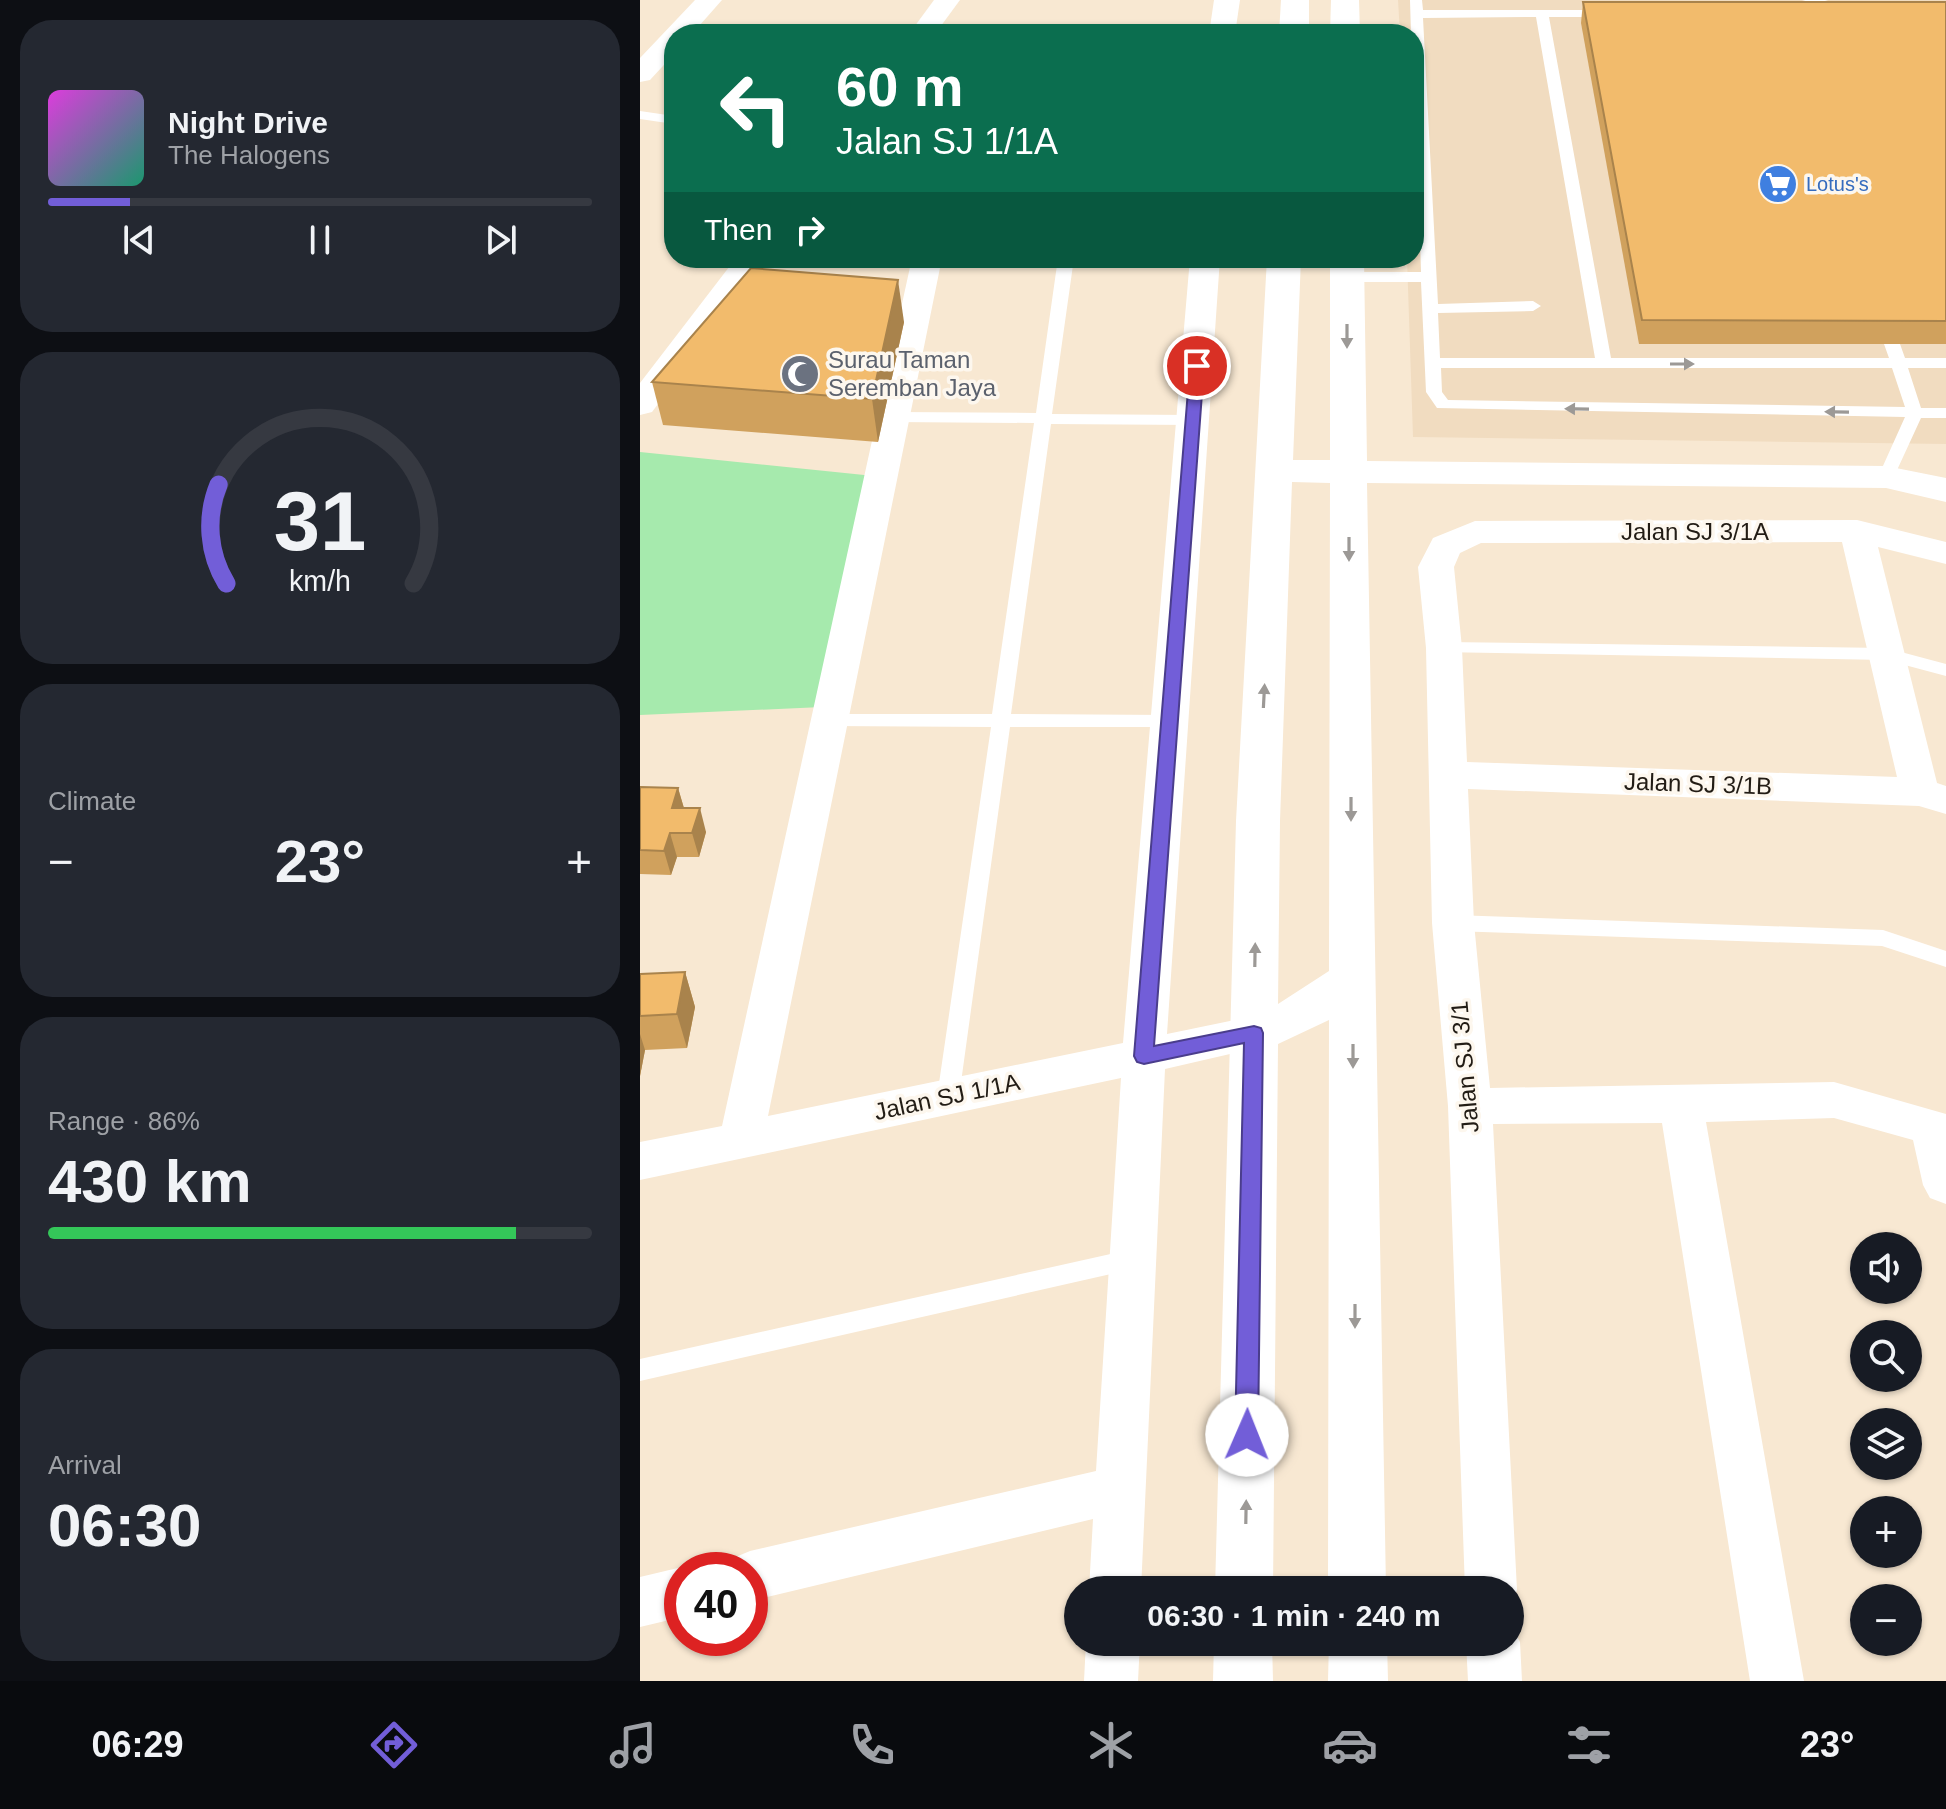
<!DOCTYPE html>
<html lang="en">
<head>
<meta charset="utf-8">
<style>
  body { margin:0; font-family:Helvetica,sans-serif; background:#242831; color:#f1f3f6; height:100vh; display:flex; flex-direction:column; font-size:30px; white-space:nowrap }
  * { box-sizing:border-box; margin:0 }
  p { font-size:26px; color:#9ea1a6 }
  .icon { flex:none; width:44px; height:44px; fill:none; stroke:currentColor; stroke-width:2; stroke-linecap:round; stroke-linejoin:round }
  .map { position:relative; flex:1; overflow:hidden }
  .side { display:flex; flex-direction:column; gap:20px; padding:20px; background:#0d0f14; width:640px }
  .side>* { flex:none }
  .guide { position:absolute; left:24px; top:24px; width:760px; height:244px; border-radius:32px; box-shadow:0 2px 6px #0004; background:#0b6e4f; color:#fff; overflow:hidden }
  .fabs { position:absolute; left:1210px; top:1232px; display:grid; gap:16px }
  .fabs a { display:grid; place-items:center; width:72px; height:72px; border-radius:50%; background:#171b24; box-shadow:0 2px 6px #0004; font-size:40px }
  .speed { position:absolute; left:24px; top:1552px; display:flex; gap:16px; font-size:40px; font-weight:700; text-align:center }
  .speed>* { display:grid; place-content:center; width:104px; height:104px; border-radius:50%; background:#171b24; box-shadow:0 2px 6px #0004; line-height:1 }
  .speed .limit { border:12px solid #d22; background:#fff; color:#111 }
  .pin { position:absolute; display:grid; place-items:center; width:68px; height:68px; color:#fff; margin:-34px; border:4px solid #fff; border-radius:50%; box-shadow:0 2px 8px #0007 }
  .me { position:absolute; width:88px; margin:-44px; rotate:1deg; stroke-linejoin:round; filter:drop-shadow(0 0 6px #0008) }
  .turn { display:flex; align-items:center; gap:28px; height:168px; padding:0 40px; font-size:36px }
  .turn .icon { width:104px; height:104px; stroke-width:2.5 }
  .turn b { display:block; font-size:56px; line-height:68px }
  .then { display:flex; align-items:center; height:76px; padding:0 40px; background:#0003; gap:16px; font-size:30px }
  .big { font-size:60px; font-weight:700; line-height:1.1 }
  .side .card { flex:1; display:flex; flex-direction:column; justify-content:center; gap:12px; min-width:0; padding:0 28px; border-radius:32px; background:#242831 }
  .side .dial { align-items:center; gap:0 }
  .dial svg { height:208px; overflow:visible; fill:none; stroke:#363941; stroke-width:7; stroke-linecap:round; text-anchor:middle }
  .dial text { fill:#f1f3f6; stroke:none }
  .song { display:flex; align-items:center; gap:24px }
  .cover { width:96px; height:96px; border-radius:12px; background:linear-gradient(135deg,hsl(300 70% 55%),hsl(160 70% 35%)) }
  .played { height:8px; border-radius:4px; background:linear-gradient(90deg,#725ed8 15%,#363941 15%) }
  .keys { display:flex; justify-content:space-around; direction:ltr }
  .heat { display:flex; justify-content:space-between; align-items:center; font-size:44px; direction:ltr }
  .charge { height:12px; border-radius:6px; background:linear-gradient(90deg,#34c759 86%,#363941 0) }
  .trip { position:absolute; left:424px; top:1576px; width:460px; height:80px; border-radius:40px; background:#171b24; box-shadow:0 2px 6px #0004; font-weight:700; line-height:80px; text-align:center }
  .tabs { display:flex; height:128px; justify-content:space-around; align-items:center; background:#090b0e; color:#9ea1a6 }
  .tabs .icon { width:56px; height:56px }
  .tabs .on { color:#725ed8 }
  .tabs b { font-size:36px; color:#f1f3f6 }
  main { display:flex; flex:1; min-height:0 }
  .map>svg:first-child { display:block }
</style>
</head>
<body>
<main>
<section class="side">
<div class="card">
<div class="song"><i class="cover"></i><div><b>Night Drive</b><p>The Halogens</p></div></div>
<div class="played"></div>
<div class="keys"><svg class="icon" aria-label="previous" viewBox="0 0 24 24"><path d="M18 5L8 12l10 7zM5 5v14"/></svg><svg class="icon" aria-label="pause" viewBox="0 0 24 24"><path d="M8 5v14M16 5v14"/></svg><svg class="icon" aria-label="next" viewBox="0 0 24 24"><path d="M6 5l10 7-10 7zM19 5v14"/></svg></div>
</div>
<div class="card dial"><svg viewBox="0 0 100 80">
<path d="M14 69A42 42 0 1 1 86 69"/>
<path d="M14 69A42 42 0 0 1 11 31" stroke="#725ed8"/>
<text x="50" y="56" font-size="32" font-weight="700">31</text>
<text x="50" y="72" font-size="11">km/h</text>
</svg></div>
<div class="card"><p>Climate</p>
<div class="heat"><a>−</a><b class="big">23°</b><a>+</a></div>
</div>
<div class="card"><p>Range · 86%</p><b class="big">430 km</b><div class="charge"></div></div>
<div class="card"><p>Arrival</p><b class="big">06:30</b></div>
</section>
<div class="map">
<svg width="1306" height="1681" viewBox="0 0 1306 1681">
  <rect width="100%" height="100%" fill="#f8e8d2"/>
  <polygon fill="#f1dcc0" points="758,0 1306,0 1306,444 773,437 767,258 774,258 774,34 760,34"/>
  <polygon fill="#a6eaad" points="0,452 234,476 182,707 0,715"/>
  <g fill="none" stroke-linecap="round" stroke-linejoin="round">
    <g fill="#fff" fill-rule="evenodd">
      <path d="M770 0H782L783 10H975V16L970 17H909L971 358H1249L1244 344 1252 339 1260 344 1265 358H1306V368H1268L1281 408H1306V418H1281L1252 481H1240L1238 477 1265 417 797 408 786 392 781 282H707L699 277 707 272H781L774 34H771ZM896 17 955 358H800L798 313 893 311 901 306 893 301 798 304 783 18ZM801 368H1252L1265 407 808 400 802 392Z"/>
      <polygon points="1162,0 1185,0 1210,8 1203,12"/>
      <polygon points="0,111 34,116 34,124 0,119"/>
      <polygon points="418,258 434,258 412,414 553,415 561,420 553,425 411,424 371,714 530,715 539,721 530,727 370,727 319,1097 316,1103 308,1106 300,1103 297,1097 351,727 190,726 181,720 190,714 352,714 394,423 254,422 246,417 254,412 396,413"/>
      <polygon points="804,642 1246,648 1306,664 1306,676 1246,660 798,652 795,648"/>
      <polygon points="813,915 1243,930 1306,951 1306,967 1242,946 813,931 806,928 803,923 806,918"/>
      <polygon points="493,1249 501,1252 505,1259 501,1266 493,1269 0,1381 0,1359"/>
    </g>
    <g fill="#fff" fill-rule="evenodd">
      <polygon points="55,0 82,0 52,34 34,34 34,54 10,80 0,82 0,58"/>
      <polygon points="294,0 320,0 295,34 269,34"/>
      <polygon points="574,0 600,0 595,34 569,34"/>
      <polygon points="96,258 127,258 12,412 0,415 0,383"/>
      <polygon points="272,258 302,258 128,1116 483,1043 550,258 580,258 527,1034 614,1016 629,1021 636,1033 629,1045 525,1069 501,1590 449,1590 453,1519 110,1601 110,1570 86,1570 91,1559 110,1551 456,1471 481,1078 0,1180 0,1142 82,1126"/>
      <path d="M1217 520 1306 542V564L1238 547 1297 783 1306 786V814L1279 806 828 789 834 923 850 1088 1194 1082 1306 1114V1204L1290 1198 1283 1185 1273 1140 1194 1118 1066 1122 1164 1681H1110L1022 1123 853 1124 877 1590 870 1607V1590H825L808 1106 792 923 786 648 778 567 793 538 835 521ZM1202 542 1257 777 827 762 822 648 814 567 820 553 841 543Z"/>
      <polygon points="42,1567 49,1570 42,1570 42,1617 0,1627 0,1577"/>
      <polygon points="870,1623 880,1642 882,1681 828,1681 826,1642 870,1642"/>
      <polygon points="446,1642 500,1642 498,1681 444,1681"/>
    </g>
    <g fill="#fff" fill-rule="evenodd">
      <polygon points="641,0 669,0 669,34 639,34"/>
      <polygon points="691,0 719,0 720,34 690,34"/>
      <path d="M627 258H661L653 460H690V258H724L727 461 1246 466 1306 478V502L1246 488 727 483 746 1590H688L689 1020 638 1044 633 1590H575L596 821ZM652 482 690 483 689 971 638 1004 640 821Z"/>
      <polygon points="574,1642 632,1642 633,1681 573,1681"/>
      <polygon points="689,1642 747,1642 748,1681 688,1681"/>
    </g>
  </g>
  <g fill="#d0a15d">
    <polygon points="943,2 1306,2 1306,344 999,344 941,23"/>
    <polygon points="264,322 238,442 23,425 12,382"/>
    <polygon points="0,787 38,788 44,808 66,832 59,857 37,857 31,875 0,874"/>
    <polygon points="45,972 55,1007 47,1048 5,1050 0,1076 0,974"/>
  </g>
  <g fill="#a9834c">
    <polygon points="258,280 264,322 238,442 232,399"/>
    <polygon points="38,788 45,812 32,808"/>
    <polygon points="60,808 66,832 59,857 52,833"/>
    <polygon points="30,833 37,857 31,875 24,851"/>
    <polygon points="45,972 55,1007 47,1048 37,1014"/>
    <polygon points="0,1034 5,1050 0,1076"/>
  </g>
  <g fill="#f2bb6c" stroke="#a9834c" stroke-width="2">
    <polygon points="943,2 1306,2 1306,321 1002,320"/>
    <polygon points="111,268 258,280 232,399 12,382"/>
    <polygon points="0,787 38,788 32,808 60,808 52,833 30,833 24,851 0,850"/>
    <polygon points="45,972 37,1014 0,1016 0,974"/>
  </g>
  <defs><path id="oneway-solid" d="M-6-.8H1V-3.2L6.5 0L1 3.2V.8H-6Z" transform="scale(2)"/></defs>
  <g fill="#9c9996">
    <use href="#oneway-solid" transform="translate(707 336) rotate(90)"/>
    <use href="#oneway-solid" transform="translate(1042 364)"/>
    <use href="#oneway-solid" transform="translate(937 409) rotate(-179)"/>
    <use href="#oneway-solid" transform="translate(1197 412) rotate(-179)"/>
    <use href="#oneway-solid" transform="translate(709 549) rotate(90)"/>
    <use href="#oneway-solid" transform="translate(624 696) rotate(-87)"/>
    <use href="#oneway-solid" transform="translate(711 809) rotate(90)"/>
    <use href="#oneway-solid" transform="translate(615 955) rotate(-89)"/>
    <use href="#oneway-solid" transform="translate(713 1056) rotate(90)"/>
    <use href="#oneway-solid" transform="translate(715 1316) rotate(90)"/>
    <use href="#oneway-solid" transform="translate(606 1512) rotate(-89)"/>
  </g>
  <polygon fill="#725ed8" stroke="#4a3d8c" stroke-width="2" points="557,361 564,366 514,1046 614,1026 621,1028 623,1033 618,1435 615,1443 607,1446 599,1443 595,1435 604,1043 504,1064 497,1062 494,1056 550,366"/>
  <defs>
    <g id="supermarket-disc" transform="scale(2)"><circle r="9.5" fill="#3f7fe0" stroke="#fdf7ee"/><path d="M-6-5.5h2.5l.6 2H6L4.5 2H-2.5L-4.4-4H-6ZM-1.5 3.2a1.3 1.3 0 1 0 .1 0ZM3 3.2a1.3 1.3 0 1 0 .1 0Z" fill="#fff"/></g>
    <g id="mosque-disc" transform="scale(2)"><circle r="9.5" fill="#6b7280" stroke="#fdf7ee"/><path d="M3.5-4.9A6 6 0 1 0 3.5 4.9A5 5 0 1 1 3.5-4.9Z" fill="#fff"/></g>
  </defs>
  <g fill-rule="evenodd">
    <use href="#supermarket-disc" x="1138" y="184"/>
    <use href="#mosque-disc" x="160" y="374"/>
  </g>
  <g text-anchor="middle" stroke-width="7" stroke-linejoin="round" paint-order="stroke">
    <g font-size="20" fill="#366cbe" stroke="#fdf7ee" text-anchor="start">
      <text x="1166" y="191">Lotus's</text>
    </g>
    <g font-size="24" fill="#5b616d" stroke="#fdf7ee" text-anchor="start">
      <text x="188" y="368">Surau Taman<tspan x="188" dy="28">Seremban Jaya</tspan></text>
    </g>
    <g font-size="24" fill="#221c15" stroke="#fdf7ee">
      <text x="1055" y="540">Jalan SJ 3/1A</text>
      <text transform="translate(1058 784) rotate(2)" y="8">Jalan SJ 3/1B</text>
      <text transform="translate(825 1067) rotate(-95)" y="8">Jalan SJ 3/1</text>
      <text transform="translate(307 1097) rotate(-12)" y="8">Jalan SJ 1/1A</text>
    </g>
  </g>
</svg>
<div class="fabs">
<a><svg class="icon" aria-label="sound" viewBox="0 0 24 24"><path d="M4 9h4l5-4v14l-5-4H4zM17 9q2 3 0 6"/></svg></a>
<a><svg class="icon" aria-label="search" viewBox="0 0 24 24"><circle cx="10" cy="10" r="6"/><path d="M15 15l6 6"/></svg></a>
<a><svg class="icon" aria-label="layers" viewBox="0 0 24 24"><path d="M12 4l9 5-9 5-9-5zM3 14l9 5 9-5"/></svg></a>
<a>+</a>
<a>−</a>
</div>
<div class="speed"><div class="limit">40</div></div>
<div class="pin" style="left:557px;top:366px;background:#d93025"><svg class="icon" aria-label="arrive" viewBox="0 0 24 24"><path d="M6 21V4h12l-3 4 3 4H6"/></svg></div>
<svg class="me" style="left:607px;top:1435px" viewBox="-20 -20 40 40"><circle r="19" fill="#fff"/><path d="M0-13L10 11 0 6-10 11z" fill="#725ed8"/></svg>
<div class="trip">06:30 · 1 min · 240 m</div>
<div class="guide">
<div class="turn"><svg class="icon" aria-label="left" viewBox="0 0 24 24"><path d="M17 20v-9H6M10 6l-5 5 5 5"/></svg><div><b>60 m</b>Jalan SJ 1/1A</div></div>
<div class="then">Then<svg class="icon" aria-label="right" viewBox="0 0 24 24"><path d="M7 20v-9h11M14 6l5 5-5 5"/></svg></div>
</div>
</div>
</main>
<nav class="tabs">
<b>06:29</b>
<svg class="icon on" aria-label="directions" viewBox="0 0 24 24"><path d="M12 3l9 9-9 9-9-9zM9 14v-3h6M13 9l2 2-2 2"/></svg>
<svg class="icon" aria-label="music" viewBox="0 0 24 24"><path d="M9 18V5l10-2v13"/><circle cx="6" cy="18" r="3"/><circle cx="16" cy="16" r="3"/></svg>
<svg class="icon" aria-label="phone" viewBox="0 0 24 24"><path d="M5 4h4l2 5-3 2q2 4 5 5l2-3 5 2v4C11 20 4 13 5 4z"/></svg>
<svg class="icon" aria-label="climate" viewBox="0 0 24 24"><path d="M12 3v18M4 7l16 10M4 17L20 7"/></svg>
<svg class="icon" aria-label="car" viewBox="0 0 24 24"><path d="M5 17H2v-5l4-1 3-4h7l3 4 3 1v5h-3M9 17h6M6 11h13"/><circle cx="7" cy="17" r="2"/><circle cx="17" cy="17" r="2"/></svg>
<svg class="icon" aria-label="filters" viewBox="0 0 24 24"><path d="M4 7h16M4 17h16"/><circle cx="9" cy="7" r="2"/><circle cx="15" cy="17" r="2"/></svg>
<b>23°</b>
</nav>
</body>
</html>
